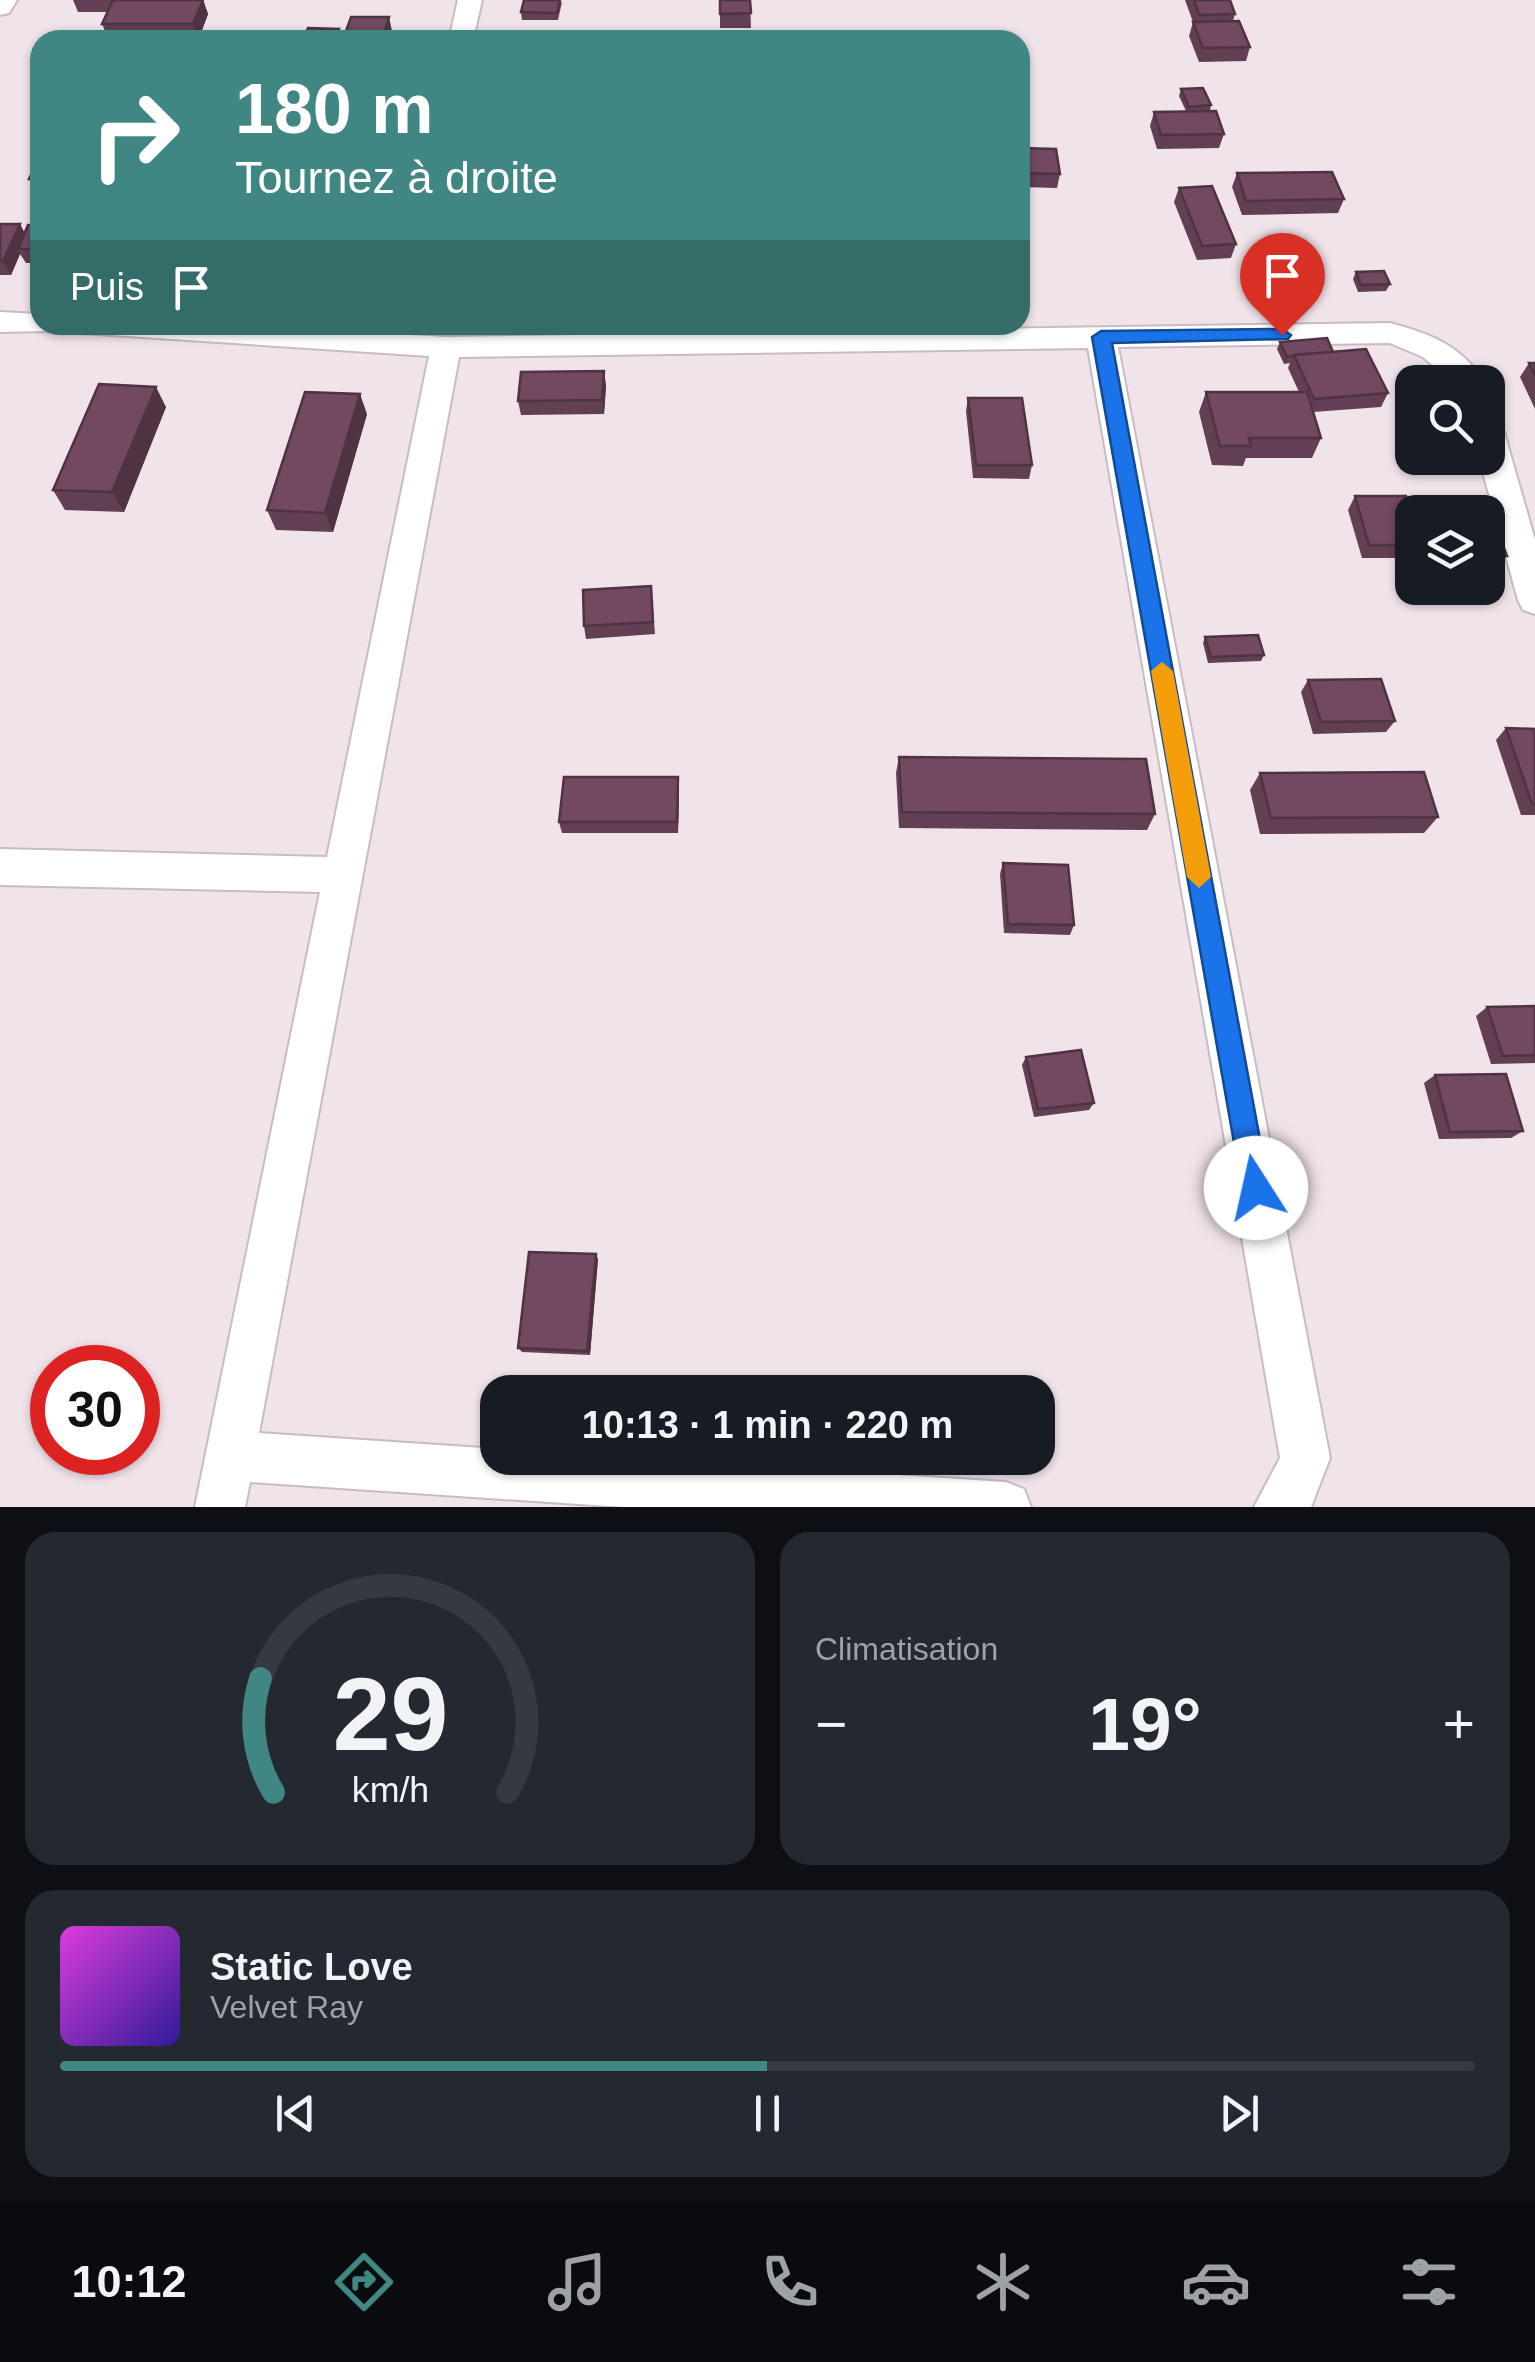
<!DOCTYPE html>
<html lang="fr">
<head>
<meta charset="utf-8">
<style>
  body { margin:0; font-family:Arial,sans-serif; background:#242831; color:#f1f3f6; height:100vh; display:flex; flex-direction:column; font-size:38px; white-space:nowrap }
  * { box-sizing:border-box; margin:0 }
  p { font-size:32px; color:#9ea1a6 }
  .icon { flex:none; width:55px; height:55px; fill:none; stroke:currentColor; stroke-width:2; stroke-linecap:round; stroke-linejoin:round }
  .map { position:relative; height:1507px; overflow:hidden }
  .side { display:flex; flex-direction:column; gap:25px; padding:25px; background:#0d0f14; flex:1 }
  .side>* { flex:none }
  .top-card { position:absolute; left:30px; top:30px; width:1000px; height:305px; border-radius:30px; box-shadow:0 2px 8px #0004; background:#408783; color:#fff; overflow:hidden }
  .controls { position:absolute; left:1395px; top:365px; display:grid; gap:20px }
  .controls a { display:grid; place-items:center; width:110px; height:110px; border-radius:20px; background:#171b24; box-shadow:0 2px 8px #0004; font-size:50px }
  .speed { position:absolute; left:30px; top:1345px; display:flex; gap:20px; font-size:50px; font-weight:700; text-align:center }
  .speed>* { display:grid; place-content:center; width:130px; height:130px; border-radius:50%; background:#171b24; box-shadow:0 2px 8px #0004; line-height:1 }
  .speed .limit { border:15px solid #d22; background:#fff; color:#111 }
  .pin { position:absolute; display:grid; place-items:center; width:85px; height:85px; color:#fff; margin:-102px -42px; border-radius:50% 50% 50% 0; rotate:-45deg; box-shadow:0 0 10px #0007 }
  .pin .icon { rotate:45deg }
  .me { position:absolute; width:110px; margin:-55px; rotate:350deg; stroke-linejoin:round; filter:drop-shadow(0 0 8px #0008) }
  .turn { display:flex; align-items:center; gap:35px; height:210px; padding:0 40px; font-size:45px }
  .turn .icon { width:130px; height:130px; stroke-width:2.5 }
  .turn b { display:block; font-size:70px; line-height:85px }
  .then { display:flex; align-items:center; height:95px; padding:0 40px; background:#0003; gap:20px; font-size:38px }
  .big { font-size:75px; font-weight:700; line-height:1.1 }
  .side .tile { flex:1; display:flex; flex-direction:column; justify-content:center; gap:15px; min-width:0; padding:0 35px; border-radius:30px; background:#242831 }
  .side .dial { align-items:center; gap:0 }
  .dial svg { height:260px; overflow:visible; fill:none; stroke:#363941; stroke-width:7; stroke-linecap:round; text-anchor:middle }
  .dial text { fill:#f1f3f6; stroke:none }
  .song { display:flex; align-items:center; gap:30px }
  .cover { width:120px; height:120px; border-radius:15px; background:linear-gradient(135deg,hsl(300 70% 55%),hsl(250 70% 35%)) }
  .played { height:10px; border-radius:5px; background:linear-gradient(90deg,#408783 50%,#363941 50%) }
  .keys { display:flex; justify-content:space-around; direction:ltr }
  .heat { display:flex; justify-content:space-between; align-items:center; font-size:55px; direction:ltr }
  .side .tiles { flex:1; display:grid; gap:25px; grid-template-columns:1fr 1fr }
  .tile:last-child { grid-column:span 2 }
  .trip { position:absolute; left:480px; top:1375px; width:575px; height:100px; border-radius:30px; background:#171b24; box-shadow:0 2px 8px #0004; font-weight:700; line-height:100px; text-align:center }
  .dock { display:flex; height:160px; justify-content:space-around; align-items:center; background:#090b0e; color:#9ea1a6 }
  .dock .icon { width:70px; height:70px }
  .dock .selected { color:#408783 }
  .dock b { font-size:45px; color:#f1f3f6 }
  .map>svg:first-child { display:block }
</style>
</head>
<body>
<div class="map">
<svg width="1535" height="1507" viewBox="0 0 1535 1507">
  <rect width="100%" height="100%" fill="#f0e3ea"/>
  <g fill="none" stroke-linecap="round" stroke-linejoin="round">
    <g stroke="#c8bcc2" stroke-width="4">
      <g id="street">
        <polygon points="0,0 17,0 9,13 0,15"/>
        <polygon points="458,0 482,0 473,40 449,40"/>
        <path d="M0 312 40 314V325H241L446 337 1390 323C1428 333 1464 346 1483 382H1452L1423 357 1390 343 1118 347 1330 1458 1311 1507H1254L1280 1458 1088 348 459 357 259 1433 498 1449V1458H635L1006 1482 1024 1489 1031 1507H623L250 1482 245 1507H195L320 892 0 885V849L327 857 429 356 50 331 0 332Z"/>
        <polygon points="1488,421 1499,424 1504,432 1535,540 1535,614 1523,610 1518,600 1479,458 1488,458"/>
      </g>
    </g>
    <use href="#street" fill="#fff" fill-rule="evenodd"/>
  </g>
  <g fill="#623f53">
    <polygon points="73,0 203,0 208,14 199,38 108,38 102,24 108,12 78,12"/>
    <polygon points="750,0 751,28 720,28 720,14"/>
    <polygon points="1185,0 1230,0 1235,14 1233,21 1250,47 1246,61 1199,62 1189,36 1193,22"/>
    <polygon points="562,2 558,20 522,20 521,12"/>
    <polygon points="1181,89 1211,105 1210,111 1224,134 1219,148 1157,149 1150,126 1154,112 1186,111 1179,96"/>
    <polygon points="1020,148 1060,174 1057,188 1020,187"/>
    <polygon points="40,156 40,193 36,193 29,179"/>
    <polygon points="1237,173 1344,199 1338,213 1242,215 1232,187"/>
    <polygon points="1179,188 1236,244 1231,258 1197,260 1174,202"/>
    <polygon points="0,224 25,233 40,225 40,263 26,263 20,254 11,275 0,275"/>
    <polygon points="1356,272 1390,284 1386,291 1358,292 1353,279"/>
    <polygon points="1280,342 1333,352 1388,393 1381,407 1313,412 1321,438 1312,458 1246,458 1243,466 1212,465 1199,412 1206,392 1299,392 1288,368 1290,363 1284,364 1277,349"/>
    <polygon points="1529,363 1535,363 1535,409 1520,377"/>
    <polygon points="606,385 604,414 521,415 518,401"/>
    <polygon points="968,398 1032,465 1029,479 973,478 966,411"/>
    <polygon points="166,407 124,512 65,510 53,490"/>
    <polygon points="367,414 333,532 276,530 267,510"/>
    <polygon points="1355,496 1412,514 1412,558 1362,558 1348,510"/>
    <polygon points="1488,521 1507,556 1502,562 1488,562"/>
    <polygon points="651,586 655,634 586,639 584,626"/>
    <polygon points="1205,637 1264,655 1261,661 1208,663 1203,643"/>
    <polygon points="1308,680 1395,721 1386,732 1313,734 1301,692"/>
    <polygon points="1506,728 1535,729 1535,815 1521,815 1496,740"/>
    <polygon points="899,757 1155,814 1147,830 899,828 896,773"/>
    <polygon points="1260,773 1438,817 1424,833 1260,834 1250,790"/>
    <polygon points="679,789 678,833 562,833 559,822"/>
    <polygon points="1003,863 1074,925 1070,935 1004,933 1000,874"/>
    <polygon points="1535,1006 1535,1063 1491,1064 1476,1016 1487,1007"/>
    <polygon points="1026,1057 1094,1103 1089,1110 1034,1117 1022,1065"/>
    <polygon points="1435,1075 1523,1131 1511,1138 1439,1139 1424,1083"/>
    <polygon points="598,1259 590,1355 522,1352 518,1348"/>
  </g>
  <g fill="#503343">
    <polygon points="203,0 208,14 199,38 193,24"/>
    <polygon points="389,17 392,31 390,40 382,40"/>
    <polygon points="20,224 28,239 18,249 20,254 11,275 3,261"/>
    <polygon points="604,371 606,385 604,414 602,400"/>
    <polygon points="156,387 166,407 124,512 112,492"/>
    <polygon points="360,394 367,414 333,532 325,513"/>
    <polygon points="678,777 679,789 678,833 677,822"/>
    <polygon points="596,1254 598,1259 590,1355 587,1351"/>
  </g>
  <g fill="#724960" stroke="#503343" stroke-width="2.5">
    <polygon points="113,0 203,0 193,24 102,24"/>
    <polygon points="524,0 560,0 557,13 521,12"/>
    <polygon points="720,0 750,0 751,13 720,14"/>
    <polygon points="1194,0 1230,0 1235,14 1199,15"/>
    <polygon points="351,17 389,17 382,40 343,40"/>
    <polygon points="1239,21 1250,47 1203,48 1193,22"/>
    <polygon points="308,28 339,29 334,40 302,40"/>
    <polygon points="248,32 282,32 279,40 245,40"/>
    <polygon points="1203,88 1211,105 1189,107 1181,89"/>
    <polygon points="1216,111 1224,134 1161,135 1154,112"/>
    <polygon points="1020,148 1056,149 1060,174 1020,173"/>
    <polygon points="40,156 40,179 29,179"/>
    <polygon points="1332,172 1344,199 1246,201 1237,173"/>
    <polygon points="1212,186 1236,244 1202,246 1179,188"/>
    <polygon points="0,224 20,224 3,261 0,261"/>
    <polygon points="28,225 40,225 40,249 18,249"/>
    <polygon points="1384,271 1390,284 1361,285 1356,272"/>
    <polygon points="1327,338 1333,352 1294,355 1294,356 1287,357 1280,342"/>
    <polygon points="1366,349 1388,393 1314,399 1294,355"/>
    <polygon points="1529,363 1535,363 1535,376"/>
    <polygon points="604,371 602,400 518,401 521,372"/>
    <polygon points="99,384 156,387 112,492 53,490"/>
    <polygon points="305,392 360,394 325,513 267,510"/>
    <polygon points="1206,392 1307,392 1321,438 1249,438 1251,446 1220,446"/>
    <polygon points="968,398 1022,398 1032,465 976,465"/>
    <polygon points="1355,496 1406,496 1412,514 1412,545 1369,545"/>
    <polygon points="1488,521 1494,521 1507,556 1488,555"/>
    <polygon points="651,586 653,622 584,626 583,590"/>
    <polygon points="1258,635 1264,655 1211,657 1205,637"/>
    <polygon points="1381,679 1395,721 1321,722 1308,680"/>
    <polygon points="1506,728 1535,729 1535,804 1532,804"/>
    <polygon points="899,757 1146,759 1155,814 902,812"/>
    <polygon points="1424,772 1438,817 1271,818 1260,773"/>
    <polygon points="564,777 678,777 677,822 559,822"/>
    <polygon points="1003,863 1068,865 1074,925 1008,924"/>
    <polygon points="1535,1006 1535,1055 1503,1056 1487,1007"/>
    <polygon points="1081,1050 1094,1103 1038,1109 1026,1057"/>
    <polygon points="1506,1074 1523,1131 1450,1132 1435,1075"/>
    <polygon points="529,1252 596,1254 587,1351 518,1348"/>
  </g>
  <polygon fill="#1a73e8" stroke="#114b97" stroke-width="2.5" points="1282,329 1291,335 1288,339 1112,343 1269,1188 1265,1197 1256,1201 1246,1197 1242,1188 1092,337 1101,331"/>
  <polygon fill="#f59e0b" points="1162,662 1173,671 1211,877 1199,888 1187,877 1151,671"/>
</svg>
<div class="controls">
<a><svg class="icon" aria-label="search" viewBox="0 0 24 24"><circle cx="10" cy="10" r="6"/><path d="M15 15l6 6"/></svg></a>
<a><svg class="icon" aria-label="layers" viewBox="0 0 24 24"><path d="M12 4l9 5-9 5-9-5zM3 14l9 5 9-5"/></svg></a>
</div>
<div class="speed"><div class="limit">30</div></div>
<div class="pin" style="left:1282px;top:335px;background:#d93025"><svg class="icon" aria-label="arrive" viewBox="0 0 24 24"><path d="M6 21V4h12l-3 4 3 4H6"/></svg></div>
<svg class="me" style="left:1256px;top:1188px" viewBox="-20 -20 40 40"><circle r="19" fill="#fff"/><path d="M0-13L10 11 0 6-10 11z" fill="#1a73e8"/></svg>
<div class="trip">10:13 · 1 min · 220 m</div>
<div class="top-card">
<div class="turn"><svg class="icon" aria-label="right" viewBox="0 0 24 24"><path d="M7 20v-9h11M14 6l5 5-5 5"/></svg><div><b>180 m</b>Tournez à droite</div></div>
<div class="then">Puis<svg class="icon" aria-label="arrive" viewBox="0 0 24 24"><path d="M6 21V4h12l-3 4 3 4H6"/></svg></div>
</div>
</div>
<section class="side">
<div class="tiles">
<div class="tile dial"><svg viewBox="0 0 100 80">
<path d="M14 69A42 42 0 1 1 86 69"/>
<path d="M14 69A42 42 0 0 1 10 34" stroke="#408783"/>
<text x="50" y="56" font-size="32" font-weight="700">29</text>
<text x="50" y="72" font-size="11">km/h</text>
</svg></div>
<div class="tile"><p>Climatisation</p>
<div class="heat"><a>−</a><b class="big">19°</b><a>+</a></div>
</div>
<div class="tile">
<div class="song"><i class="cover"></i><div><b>Static Love</b><p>Velvet Ray</p></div></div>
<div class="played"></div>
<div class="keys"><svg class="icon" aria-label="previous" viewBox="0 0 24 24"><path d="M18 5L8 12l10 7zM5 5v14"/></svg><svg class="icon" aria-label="pause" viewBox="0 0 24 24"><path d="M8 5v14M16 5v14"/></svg><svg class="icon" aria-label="next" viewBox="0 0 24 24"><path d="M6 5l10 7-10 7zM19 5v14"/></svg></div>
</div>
</div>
</section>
<nav class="dock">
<b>10:12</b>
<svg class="icon selected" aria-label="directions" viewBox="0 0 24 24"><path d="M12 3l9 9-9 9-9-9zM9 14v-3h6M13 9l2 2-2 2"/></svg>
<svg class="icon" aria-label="music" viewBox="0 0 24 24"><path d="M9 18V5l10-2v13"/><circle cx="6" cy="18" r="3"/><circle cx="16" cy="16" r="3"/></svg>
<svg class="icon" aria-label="phone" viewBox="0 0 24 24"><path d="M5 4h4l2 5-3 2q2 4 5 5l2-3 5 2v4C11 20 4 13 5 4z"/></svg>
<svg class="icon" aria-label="climate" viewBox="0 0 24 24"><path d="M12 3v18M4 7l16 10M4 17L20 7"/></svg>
<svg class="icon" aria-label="car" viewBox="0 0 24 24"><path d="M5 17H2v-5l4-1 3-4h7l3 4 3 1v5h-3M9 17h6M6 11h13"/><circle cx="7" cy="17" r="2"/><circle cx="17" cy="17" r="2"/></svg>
<svg class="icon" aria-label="filters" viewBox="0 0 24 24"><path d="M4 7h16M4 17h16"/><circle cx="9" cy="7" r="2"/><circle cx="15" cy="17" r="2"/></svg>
</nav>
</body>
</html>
